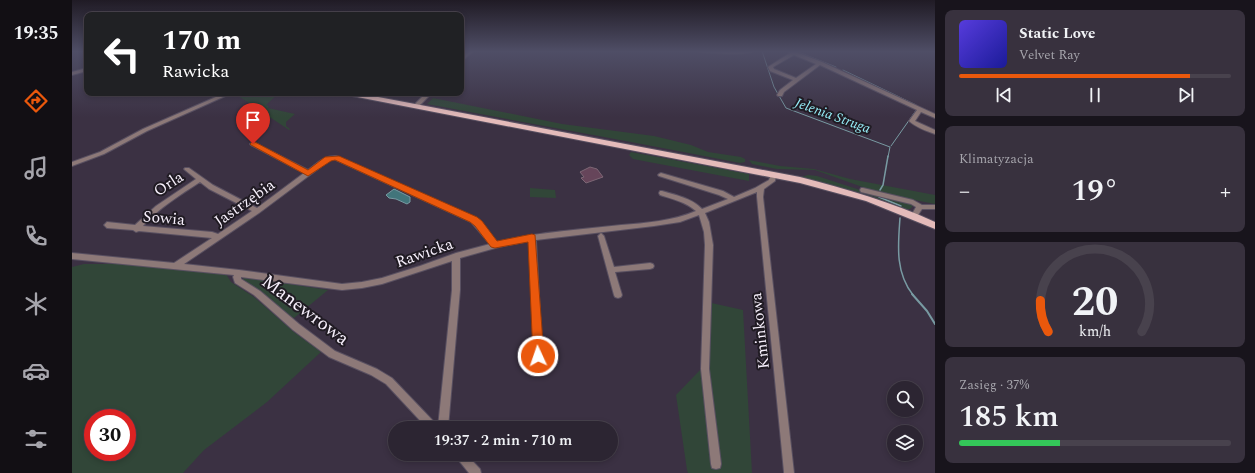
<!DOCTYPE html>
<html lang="pl">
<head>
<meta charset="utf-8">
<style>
  body { margin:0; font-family:Spectral,serif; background:#38313e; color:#f1f3f6; height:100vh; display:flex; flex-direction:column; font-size:15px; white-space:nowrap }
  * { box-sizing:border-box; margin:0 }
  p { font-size:13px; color:#a6a5ac }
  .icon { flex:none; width:22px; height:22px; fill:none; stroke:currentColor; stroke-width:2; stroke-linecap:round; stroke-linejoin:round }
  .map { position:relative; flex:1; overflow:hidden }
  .drawer { display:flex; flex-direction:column; gap:10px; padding:10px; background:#18141c; width:320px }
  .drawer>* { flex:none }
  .guide { position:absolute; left:12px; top:12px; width:380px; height:84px; border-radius:8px; box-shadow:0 2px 6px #0003,0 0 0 1px #48424d; background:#202124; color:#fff; overflow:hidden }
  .controls { position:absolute; left:815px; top:381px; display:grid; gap:8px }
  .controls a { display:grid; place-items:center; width:36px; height:36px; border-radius:50%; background:#2c2532; box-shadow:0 2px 6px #0003,0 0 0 1px #48424d; font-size:20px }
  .speed { position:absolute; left:12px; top:409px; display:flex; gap:8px; font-size:20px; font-weight:700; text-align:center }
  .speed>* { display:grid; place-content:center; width:52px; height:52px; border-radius:50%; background:#2c2532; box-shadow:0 2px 6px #0003,0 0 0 1px #48424d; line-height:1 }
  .speed .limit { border:6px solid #d22; background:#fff; color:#111 }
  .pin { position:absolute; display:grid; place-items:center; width:34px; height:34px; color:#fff; margin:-41px -17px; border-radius:50% 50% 50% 0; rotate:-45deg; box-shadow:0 0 4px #0007 }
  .pin .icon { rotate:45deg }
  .me { position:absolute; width:44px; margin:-22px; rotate:357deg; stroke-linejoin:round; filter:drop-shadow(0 0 3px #0008) }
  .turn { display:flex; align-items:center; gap:14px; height:84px; padding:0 12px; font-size:18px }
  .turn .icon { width:52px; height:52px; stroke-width:2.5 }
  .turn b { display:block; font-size:28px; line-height:34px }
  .big { font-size:30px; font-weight:600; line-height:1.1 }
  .drawer .card { flex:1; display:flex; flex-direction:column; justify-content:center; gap:6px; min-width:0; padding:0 14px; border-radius:8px; background:#38313e }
  .drawer .dial { align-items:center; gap:0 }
  .dial svg { height:104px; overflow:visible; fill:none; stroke:#48424d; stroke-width:7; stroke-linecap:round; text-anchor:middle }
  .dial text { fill:#f1f3f6; stroke:none }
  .song { display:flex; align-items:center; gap:12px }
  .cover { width:48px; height:48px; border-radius:6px; background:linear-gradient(135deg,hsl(250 70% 55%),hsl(240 70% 35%)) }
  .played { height:4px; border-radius:2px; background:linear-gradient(90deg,#ea580c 85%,#48424d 85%) }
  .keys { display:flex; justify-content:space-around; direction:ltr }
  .heat { display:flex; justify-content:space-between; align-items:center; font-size:22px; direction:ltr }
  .charge { height:6px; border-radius:3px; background:linear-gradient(90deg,#34c759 37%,#48424d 0) }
  .trip { position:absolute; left:316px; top:421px; width:230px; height:40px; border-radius:20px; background:#2c2532; box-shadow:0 2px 6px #0003,0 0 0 1px #48424d; font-weight:600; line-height:40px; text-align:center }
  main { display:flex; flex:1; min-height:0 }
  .menu { display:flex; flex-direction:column; width:72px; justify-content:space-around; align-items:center; background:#120f14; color:#a6a5ac }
  .menu .icon { width:28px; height:28px }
  .menu .active { color:#ea580c }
  .menu b { font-size:18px; color:#f1f3f6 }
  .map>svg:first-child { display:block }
</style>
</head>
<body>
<main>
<nav class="menu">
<b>19:35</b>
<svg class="icon active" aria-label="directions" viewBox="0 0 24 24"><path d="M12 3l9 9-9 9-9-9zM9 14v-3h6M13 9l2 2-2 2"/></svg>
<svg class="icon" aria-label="music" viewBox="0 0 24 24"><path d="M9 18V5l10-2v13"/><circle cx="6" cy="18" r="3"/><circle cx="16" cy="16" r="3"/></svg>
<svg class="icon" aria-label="phone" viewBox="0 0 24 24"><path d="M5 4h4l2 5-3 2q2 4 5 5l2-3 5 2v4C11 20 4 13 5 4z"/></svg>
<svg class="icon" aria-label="climate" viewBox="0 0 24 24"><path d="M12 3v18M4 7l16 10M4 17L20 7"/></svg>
<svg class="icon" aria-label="car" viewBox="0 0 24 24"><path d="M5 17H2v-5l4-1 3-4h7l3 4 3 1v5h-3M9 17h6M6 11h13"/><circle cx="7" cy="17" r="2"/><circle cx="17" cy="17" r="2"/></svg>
<svg class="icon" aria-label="filters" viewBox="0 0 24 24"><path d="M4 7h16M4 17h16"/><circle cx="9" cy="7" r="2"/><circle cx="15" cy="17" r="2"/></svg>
</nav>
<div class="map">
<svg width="863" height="473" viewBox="0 0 863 473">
  <rect width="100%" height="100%" fill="#3b3143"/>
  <g fill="#314638" fill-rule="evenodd">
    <polygon points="162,93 207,93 194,105 197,106 196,108 223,114 214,122 214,126 218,129 217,130"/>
    <path d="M361 98 490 124 582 136 619 145 636 152 669 157 673 159V162L668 163C564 142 459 124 355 104Z"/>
    <polygon points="559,152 677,174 677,181 561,159 557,155"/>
    <polygon points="677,160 708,166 742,169 778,179 863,195 863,204 807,193 743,170 705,169 680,164"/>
    <polygon points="736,175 745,176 810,197 842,205 838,209 834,209 796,195 729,177"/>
    <polygon points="458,188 483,190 484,198 458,197"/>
    <path d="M12 264H47L154 274 159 282 182 297 222 332 249 352 195 402 132 450 111 473H0V267ZM21 418H55V452H21Z"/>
    <polygon points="172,277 256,290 222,318 216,315 170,281"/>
    <polygon points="635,302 671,310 680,473 616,473 615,470 604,395 630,368"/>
  </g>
  <polygon fill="#42757b" stroke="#789aa2" points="322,189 338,197 338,202 335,204 324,199 317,198 314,195"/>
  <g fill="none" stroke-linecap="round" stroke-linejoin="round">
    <g stroke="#789aa2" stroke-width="1">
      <polyline points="690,51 702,87 714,108 818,147 816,157"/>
      <polyline points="726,52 764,67"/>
      <polyline points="771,70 844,105"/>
      <polyline points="819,146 845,109"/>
    </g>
    <g stroke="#789aa2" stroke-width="1.5">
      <polyline points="808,190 811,185 816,156"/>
      <polyline points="807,197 829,206"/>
      <path d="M828 218C826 245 823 272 841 295"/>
    </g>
    <polyline stroke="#789aa2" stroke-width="2" points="840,294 855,311 863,324"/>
  </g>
  <polygon fill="#66455a" stroke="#7d6775" points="518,167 525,169 531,177 514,183 509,178 512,177 508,172"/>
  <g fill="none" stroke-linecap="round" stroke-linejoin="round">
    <g stroke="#595061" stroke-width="2">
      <g id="minor">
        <polygon points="396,51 401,51 389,62 389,58"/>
        <path d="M626 51H682C672 56 641 53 628 52Z"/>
        <path d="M715 51H721L750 62 863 114V118L849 112 843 121 863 130V134C854 131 844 127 837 121L845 110 748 65 712 92 710 96H706L705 95 708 90 721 80 698 71 696 67 718 53ZM722 55 744 64 724 78 702 69 701 67Z"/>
        <polygon points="15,68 15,71 0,75 0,72"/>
        <polygon points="153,93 160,93 75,131 32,154 0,166 0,162 28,152 71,129"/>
        <polygon points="354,93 360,93 346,107 342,107 342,105"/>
        <path d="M181 142 236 170C244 164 253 155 264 156L403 218 425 242C465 232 507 230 549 225 574 223 600 221 624 211 614 202 600 199 588 195L587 193 588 191H590C603 195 620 198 630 209L656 199 647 195 587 176 586 175 587 174 589 173 651 191 662 197 683 188 697 180 699 174H703L704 175 703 181 692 189 691 197 722 473H712V472L685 197V192L633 213 637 222 641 245 637 369 649 464 648 468 644 469 640 468 639 464 629 369 633 245 632 232 627 215 608 222 582 226 464 240 471 371 470 374 467 375 464 374 463 371 457 241 427 247 388 258V290L376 428H355L314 384 299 375 257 357 221 330 182 295 163 283 161 277 162 275 0 259V253L102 263 140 238 67 231 64 232 61 230 35 228 32 225 35 222 63 225 84 206 124 179 113 170 112 169 113 168H117L141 185 185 208 232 173 179 145 178 144ZM262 159 399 222 418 244 384 253 348 266 310 278 290 282 270 284 167 270 112 264 187 213 258 160ZM128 182 137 189 180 211 146 234 140 232 71 226C87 208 108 195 128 182ZM380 261V290L366 427 365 425 320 378 305 369 263 351 227 324 188 291 169 279V277L270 290 290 288 310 284Z"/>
        <polygon points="789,188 791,188 841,200 850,205 863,205 863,209 850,209 844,218 842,218 839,216 844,207 839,204 789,192 788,190"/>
        <polygon points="529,233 532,236 542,267 578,263 581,264 582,266 581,268 578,269 543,272 550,295 549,297 546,298 543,297 542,295 526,236"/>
        <polygon points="382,454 394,454 408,469 409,473 397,473 384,457"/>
      </g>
    </g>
    <g stroke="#595061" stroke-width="2">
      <path id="major" d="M272 93H285L728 177C774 189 820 202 863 222V229L794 201 728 183 275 95Z"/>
    </g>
    <use href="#minor" fill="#8d7978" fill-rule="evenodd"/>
    <use href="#major" fill="#e4bbba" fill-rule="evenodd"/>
  </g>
  <linearGradient id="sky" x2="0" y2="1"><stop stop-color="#201b25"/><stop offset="0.44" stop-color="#4f4e66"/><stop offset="1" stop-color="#4f4e66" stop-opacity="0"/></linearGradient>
  <rect width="863" height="117" fill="url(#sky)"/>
  <polygon fill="#ea580c" stroke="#983908" points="181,141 236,170 253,157 267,156 405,217 410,221 425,241 460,234 463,235 472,356 470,360 466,361 462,360 461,356 456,242 423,248 419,247 403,226 398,222 263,160 259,161 236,176 179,145 178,144"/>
  <g text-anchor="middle" stroke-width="4" stroke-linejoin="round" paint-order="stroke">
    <g font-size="14" font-style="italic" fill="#96eef8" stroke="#201b23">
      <text transform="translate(761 115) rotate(20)" y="5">Jelenia Struga</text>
    </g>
    <g font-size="16" fill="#f7f0fc" stroke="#201b23">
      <text transform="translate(96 183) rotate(-33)" y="6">Orla</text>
      <text transform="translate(172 202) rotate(-35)" y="6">Jastrzębia</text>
      <text transform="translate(92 217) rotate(5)" y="6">Sowia</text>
      <text transform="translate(352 252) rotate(-19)" y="6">Rawicka</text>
      <text transform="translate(687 331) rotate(-96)" y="6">Kminkowa</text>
    </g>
    <g font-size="19" fill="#f7f0fc" stroke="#201b23">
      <text transform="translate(234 309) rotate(37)" y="7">Manewrowa</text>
    </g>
  </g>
</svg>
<div class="controls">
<a><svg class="icon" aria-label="search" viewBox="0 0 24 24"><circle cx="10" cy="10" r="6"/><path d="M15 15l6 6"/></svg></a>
<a><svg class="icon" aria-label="layers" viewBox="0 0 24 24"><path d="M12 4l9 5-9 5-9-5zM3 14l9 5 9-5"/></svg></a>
</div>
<div class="speed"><div class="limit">30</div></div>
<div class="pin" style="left:181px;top:144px;background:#d93025"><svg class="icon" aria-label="arrive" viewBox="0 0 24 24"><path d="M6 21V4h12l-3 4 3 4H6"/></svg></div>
<svg class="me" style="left:466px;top:356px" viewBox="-20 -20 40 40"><circle r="17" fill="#ea580c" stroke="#fff" stroke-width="3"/><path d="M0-11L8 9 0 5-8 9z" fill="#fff"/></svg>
<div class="trip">19:37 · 2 min · 710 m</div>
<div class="guide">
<div class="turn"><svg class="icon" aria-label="left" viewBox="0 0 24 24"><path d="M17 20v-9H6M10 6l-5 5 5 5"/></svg><div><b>170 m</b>Rawicka</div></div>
</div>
</div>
<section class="drawer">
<div class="card">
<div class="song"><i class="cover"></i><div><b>Static Love</b><p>Velvet Ray</p></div></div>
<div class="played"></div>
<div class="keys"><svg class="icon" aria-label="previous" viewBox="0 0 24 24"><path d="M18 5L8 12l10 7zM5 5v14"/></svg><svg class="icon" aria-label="pause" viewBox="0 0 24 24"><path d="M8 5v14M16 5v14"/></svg><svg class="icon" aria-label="next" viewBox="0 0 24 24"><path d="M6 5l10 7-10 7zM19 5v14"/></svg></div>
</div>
<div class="card"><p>Klimatyzacja</p>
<div class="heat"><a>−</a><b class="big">19°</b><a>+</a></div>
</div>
<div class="card dial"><svg viewBox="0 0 100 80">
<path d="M14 69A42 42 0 1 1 86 69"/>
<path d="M14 69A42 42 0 0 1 8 45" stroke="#ea580c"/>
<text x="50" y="56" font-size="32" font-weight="700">20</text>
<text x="50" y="72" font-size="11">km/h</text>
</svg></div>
<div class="card"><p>Zasięg · 37%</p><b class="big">185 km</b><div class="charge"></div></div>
</section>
</main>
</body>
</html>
